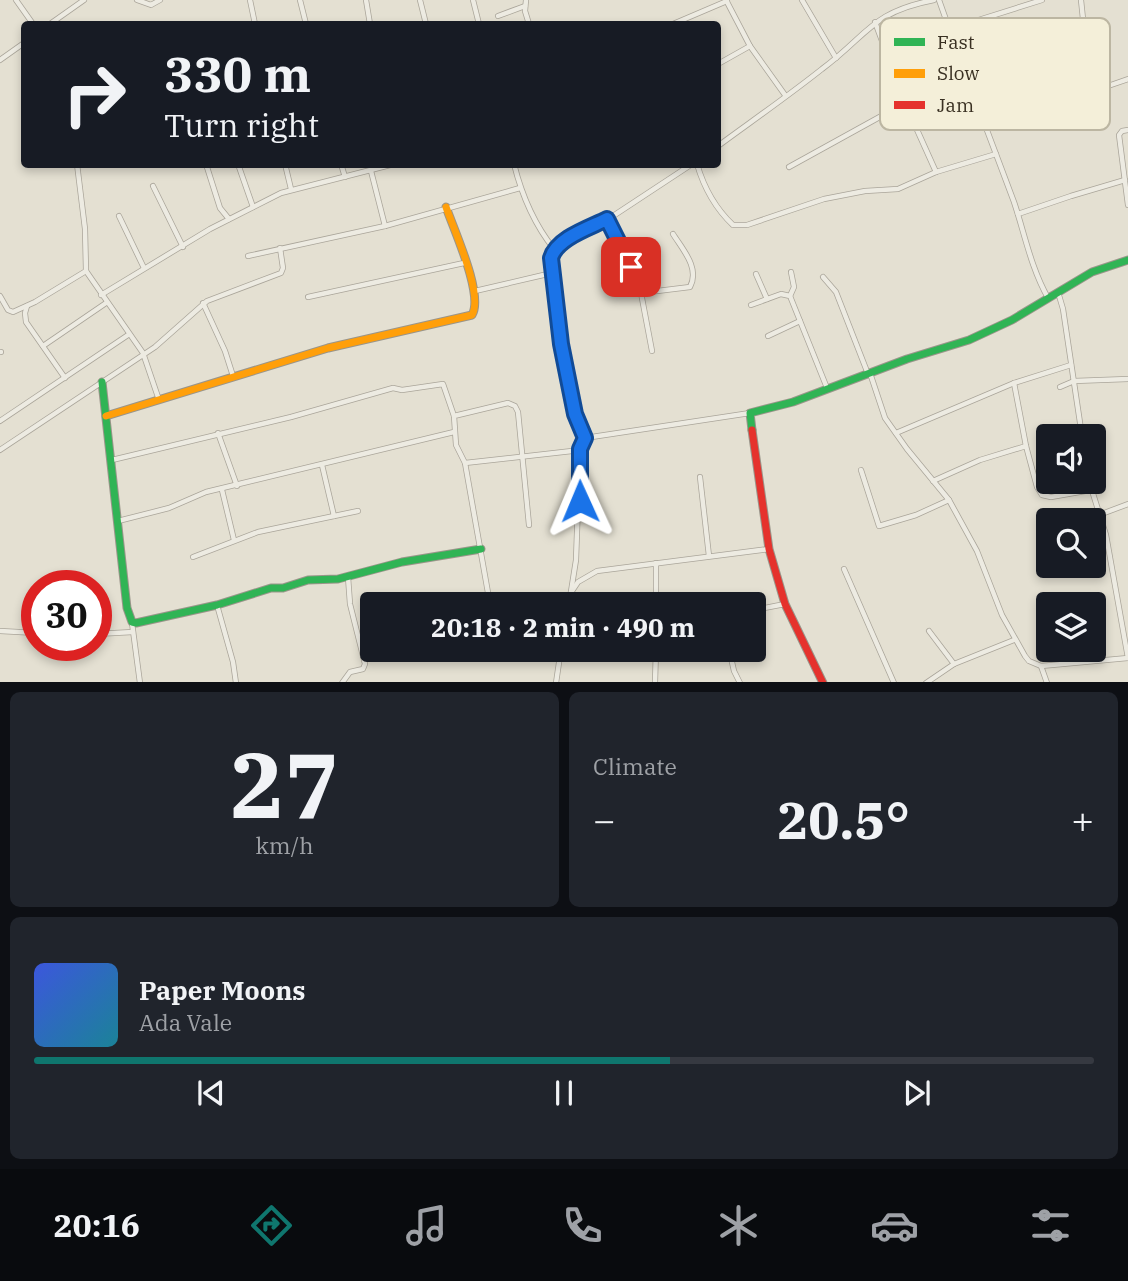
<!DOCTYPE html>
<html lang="en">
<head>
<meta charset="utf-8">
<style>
  body { margin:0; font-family:"IBM Plex Serif",serif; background:#20242c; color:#f1f3f6; height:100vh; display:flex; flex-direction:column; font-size:26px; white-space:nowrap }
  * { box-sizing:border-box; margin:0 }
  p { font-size:23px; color:#9ea1a6 }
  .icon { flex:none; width:38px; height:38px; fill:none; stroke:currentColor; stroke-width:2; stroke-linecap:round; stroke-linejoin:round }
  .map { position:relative; height:682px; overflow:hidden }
  .panel { display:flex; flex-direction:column; gap:10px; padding:10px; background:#0d0f14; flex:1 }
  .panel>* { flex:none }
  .banner { position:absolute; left:21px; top:21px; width:700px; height:147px; border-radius:7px; box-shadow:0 4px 10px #0003; background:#171b24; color:#f1f3f6; overflow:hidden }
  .controls { position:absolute; left:1036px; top:424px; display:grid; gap:14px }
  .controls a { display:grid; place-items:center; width:70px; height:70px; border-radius:7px; background:#171b24; box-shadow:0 4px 10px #0003; font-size:35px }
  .speed { position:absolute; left:21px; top:570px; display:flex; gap:14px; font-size:35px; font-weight:700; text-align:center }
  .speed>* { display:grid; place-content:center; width:91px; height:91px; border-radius:50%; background:#171b24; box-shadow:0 4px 10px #0003; line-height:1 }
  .speed .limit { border:10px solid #d22; background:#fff; color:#111 }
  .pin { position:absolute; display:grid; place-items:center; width:60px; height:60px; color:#fff; margin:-30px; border-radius:14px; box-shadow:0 4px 10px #0006 }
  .me { position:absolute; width:77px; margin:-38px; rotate:359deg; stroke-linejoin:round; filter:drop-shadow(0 0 5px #0008) }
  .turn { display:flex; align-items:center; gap:24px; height:147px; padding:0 28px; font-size:32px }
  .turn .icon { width:91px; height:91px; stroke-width:2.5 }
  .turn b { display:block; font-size:49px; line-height:60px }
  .big { font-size:52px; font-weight:700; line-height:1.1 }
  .panel .widget { flex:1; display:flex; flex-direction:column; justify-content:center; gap:10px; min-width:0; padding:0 24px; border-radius:10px; background:#20242c }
  .panel .dial { align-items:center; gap:0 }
  .dial b { font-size:91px; line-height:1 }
  .song { display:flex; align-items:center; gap:21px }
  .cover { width:84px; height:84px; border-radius:10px; background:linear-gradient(135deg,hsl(230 70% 55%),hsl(190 70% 35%)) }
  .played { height:7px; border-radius:4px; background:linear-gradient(90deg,#0f766e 60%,#363941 60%) }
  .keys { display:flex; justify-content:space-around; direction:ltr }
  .heat { display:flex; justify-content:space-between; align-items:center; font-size:38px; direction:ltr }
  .panel .tiles { flex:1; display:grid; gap:10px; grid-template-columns:1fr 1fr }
  .widget:last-child { grid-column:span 2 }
  .trip { position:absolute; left:360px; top:592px; width:406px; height:70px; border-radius:7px; background:#171b24; box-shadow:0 4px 10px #0003; font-weight:700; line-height:70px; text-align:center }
  .tabs { display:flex; height:112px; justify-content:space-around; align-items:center; background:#090b0e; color:#9ea1a6 }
  .tabs .icon { width:49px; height:49px }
  .tabs .active { color:#0f766e }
  .tabs b { font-size:32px; color:#f1f3f6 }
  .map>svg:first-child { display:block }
</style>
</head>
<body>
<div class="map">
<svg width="1128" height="683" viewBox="0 0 1128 683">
  <rect width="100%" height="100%" fill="#e4e0d2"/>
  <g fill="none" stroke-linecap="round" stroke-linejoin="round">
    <g stroke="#aaa59a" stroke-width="6">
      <g id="street">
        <polyline points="16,0 33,24"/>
        <polyline points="137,0 151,5 160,0"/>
        <polyline points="250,0 255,24"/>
        <polyline points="300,0 306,24"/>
        <polyline points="366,0 370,24"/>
        <polyline points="420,0 426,24"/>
        <polyline points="473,0 479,24"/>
        <polyline points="526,0 525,11 529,24"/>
        <polyline points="726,0 750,46 785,95"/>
        <polyline points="802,0 836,58"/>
        <path d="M939 0C963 68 989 135 1014 202 1025 235 1031 268 1048 298"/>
        <polyline points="1081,0 1083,19 1103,82 1108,86 1128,79"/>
        <polyline points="498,16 525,6"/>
        <polyline points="875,22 905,103 936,172"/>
        <polyline points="50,24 84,0"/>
        <polyline points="673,24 727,1"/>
        <polyline points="950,29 1042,0"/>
        <polyline points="0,60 24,43"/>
        <polyline points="962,61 1043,57 1053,64 1074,112"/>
        <polyline points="718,64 750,46"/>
        <polyline points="1128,130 1122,131 1119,135 1128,205"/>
        <path d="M718 146C752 121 788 96 822 69 868 35 871 12 934 0"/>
        <polyline points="77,164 85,229 86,271 143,353 159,400"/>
        <polyline points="206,164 220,208 229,219"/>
        <polyline points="238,164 253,207"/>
        <polyline points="285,164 291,189"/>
        <polyline points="341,164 345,177"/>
        <path d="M514 164C522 196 534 224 554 249"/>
        <path d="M697 164C704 188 715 208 733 225H747L824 199 865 191 898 189 936 172 996 154"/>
        <polyline points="789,167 905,103"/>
        <polyline points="371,171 385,226"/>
        <polyline points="153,186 183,247"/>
        <polyline points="1018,214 1071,196 1125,180"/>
        <polyline points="119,216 144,268"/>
        <polyline points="607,220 692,164"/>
        <polyline points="248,256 385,226 520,188"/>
        <polyline points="756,274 767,299"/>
        <polyline points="823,277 836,292 868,374"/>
        <polyline points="475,291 552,273"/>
        <polyline points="1058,292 1063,309 1082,436"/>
        <path d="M641 293 690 287C700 268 683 250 673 234"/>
        <polyline points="101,295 210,229 281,193 394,164"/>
        <polyline points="0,296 8,310 13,312 35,302 86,271"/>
        <polyline points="790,296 794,287 791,272"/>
        <polyline points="308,297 464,263"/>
        <polyline points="203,303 225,351 233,376"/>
        <polyline points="751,305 781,294 790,296 827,388"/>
        <polyline points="27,306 25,313 26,322 65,378"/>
        <polyline points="768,336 800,321"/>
        <polyline points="43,346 106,303"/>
        <polyline points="0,352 1,352"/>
        <polyline points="870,373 885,418 907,449 949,500 977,551 1002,615 1025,656 1029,661 1041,666 1128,658"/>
        <polyline points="1014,383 1026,446"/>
        <polyline points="1060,387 1074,381 1128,379"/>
        <polyline points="0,421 128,335"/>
        <polyline points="218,433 237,486"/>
        <polyline points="896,433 1014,383 1071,365"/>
        <path d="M585 438C568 397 563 353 558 309 556 290 548 268 554 249L607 220 641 293 652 351"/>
        <polyline points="0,450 155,347 207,301 281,273 283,268 280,248"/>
        <polyline points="112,460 291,417 393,388 402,390 443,384 454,416"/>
        <polyline points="465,463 572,451 580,448 585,438 750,413"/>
        <polyline points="322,465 334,516"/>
        <polyline points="861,470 879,526 916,515 949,500"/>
        <polyline points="700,477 709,556"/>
        <polyline points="933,481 980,460 1026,446 1037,487 1042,495 1051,497 1091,490"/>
        <polyline points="1089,481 1106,535 1128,658"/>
        <polyline points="222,490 234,540"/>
        <polyline points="1099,515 1128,504"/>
        <polyline points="118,521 169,508 206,492 454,432"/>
        <polyline points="193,557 258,532 358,511"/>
        <polyline points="844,569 894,683"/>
        <polyline points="570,594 578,582 597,571 769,549"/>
        <polyline points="490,604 465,463 456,445 454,416 508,403 515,406 518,412 529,525"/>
        <polyline points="569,604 576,560 580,448"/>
        <polyline points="656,604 656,563"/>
        <polyline points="217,605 233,662 236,683"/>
        <polyline points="754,610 785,604"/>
        <polyline points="132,623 140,683"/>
        <polyline points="0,631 37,633"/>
        <polyline points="929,631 954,664 1014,640"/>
        <polyline points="96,634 133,632"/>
        <polyline points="729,649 734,671 740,683"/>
        <polyline points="1041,666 1047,683"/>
        <polyline points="342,683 350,672 363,669 365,664 350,604 348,577"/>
        <polyline points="556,683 561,649"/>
        <polyline points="655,683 656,649"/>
        <polyline points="926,683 954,664"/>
      </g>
    </g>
    <g stroke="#9a958a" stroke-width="9">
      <g id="fast">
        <polyline points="102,382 127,608 132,622 136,623 217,605 271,588 283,588 308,580 338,579 402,562 481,549"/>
        <polyline points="752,430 750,413 793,402 907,359 969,340 1012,320 1092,272 1128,260"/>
      </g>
    </g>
    <g stroke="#9a958a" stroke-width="9">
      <path id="slow" d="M106 416 328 348 472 315C484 295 454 230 446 207"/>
    </g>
    <g stroke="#9a958a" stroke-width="9">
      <polyline id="jam" points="752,430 769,549 785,604 823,683"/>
    </g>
    <use href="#street" stroke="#edebe2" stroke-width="4.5"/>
    <use href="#fast" stroke="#30b455" stroke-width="7"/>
    <use href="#slow" stroke="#ff9f0a" stroke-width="7"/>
    <use href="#jam" stroke="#e5322d" stroke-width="7"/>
  </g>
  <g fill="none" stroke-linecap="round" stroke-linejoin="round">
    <g stroke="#114b97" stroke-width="18">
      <path id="route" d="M580 501V449L585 438 575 414 561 344 551 258C557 238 589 228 607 219L631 267"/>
    </g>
    <use href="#route" stroke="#1a73e8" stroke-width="12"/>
  </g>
  <rect x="880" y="18" width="230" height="112" rx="10" fill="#f4efd9" stroke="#bcb6a2" stroke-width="2"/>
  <rect x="894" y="38" width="31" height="8" fill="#30b455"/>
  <rect x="894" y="69" width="31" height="9" fill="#ff9f0a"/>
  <rect x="894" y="101" width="31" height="8" fill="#e5322d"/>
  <g font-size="19" fill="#393022">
    <text x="937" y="49">Fast</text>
    <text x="937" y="80">Slow</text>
    <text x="937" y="112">Jam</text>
  </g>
</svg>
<div class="controls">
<a><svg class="icon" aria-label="sound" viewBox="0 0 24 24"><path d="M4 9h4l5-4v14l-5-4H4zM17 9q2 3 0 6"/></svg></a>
<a><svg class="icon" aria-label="search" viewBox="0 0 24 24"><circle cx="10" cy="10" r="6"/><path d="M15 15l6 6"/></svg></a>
<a><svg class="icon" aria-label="layers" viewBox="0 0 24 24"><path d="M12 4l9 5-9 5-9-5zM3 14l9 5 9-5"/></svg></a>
</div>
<div class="speed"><div class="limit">30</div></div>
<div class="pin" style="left:631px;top:267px;background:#d93025"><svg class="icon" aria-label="arrive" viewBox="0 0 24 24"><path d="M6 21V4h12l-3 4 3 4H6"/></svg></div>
<svg class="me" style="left:580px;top:501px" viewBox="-20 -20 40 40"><path d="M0-17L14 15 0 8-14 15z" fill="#1a73e8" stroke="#fff" stroke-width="4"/></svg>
<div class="trip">20:18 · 2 min · 490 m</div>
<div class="banner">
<div class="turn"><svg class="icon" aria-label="right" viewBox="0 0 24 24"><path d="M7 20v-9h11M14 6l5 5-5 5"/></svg><div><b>330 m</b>Turn right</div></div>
</div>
</div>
<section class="panel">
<div class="tiles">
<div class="widget dial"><b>27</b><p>km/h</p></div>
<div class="widget"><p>Climate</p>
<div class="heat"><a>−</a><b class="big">20.5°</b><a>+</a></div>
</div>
<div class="widget">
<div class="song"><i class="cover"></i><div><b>Paper Moons</b><p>Ada Vale</p></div></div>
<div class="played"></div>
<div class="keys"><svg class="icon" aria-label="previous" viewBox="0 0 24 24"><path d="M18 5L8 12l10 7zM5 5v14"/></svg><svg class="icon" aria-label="pause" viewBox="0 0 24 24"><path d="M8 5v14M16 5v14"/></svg><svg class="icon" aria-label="next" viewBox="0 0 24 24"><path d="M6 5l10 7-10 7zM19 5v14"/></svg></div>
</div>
</div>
</section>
<nav class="tabs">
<b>20:16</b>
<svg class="icon active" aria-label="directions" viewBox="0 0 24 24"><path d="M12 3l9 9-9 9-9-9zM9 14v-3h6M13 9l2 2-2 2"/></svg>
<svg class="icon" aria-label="music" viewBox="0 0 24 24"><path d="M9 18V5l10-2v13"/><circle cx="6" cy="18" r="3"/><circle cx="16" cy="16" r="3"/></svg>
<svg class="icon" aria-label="phone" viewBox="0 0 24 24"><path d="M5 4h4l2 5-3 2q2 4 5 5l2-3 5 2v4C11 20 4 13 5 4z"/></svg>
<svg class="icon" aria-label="climate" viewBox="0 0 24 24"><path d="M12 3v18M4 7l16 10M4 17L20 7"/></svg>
<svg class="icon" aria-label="car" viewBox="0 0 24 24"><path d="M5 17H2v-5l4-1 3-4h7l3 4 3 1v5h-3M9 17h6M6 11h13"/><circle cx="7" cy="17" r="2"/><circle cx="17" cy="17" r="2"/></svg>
<svg class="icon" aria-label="filters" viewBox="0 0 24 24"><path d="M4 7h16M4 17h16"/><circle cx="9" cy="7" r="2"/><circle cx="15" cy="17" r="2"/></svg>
</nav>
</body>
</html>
